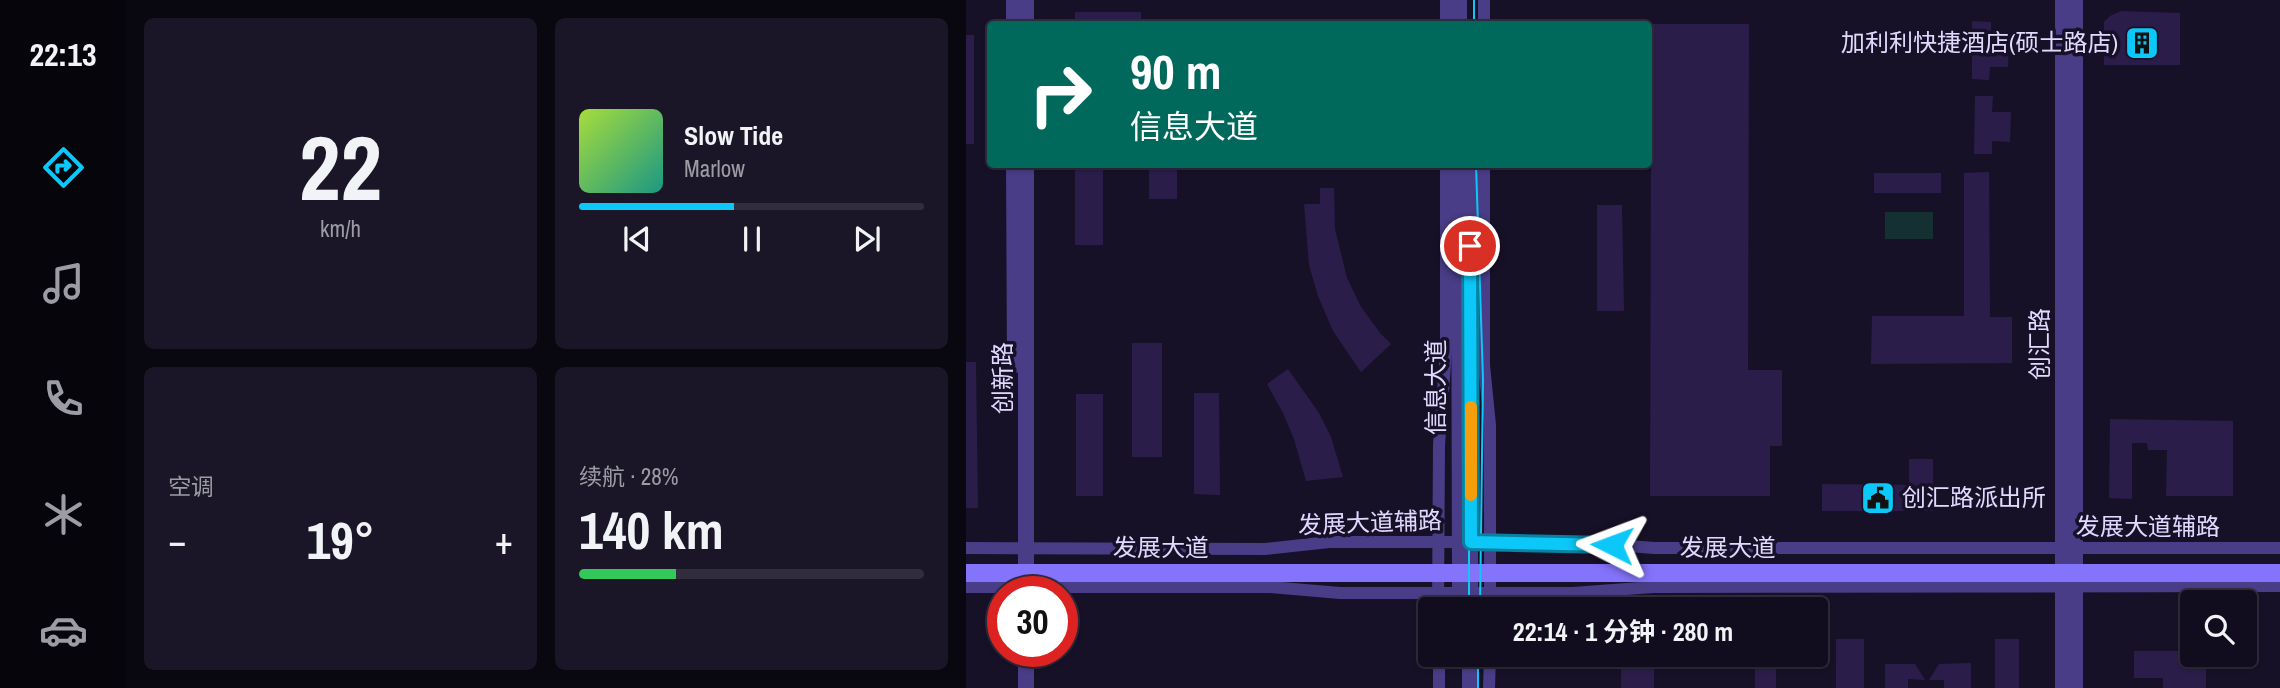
<!DOCTYPE html>
<html lang="zh">
<head>
<meta charset="utf-8">
<style>
  body { margin:0; font-family:"Archivo Narrow","Noto Sans SC",sans-serif; background:#1a1627; color:#f1f3f6; height:100vh; display:flex; flex-direction:column; font-size:26px; white-space:nowrap }
  * { box-sizing:border-box; margin:0 }
  p { font-size:23px; color:#9c9ca4 }
  .icon { flex:none; width:38px; height:38px; fill:none; stroke:currentColor; stroke-width:2; stroke-linecap:round; stroke-linejoin:round }
  .map { position:relative; flex:1; overflow:hidden }
  .sheet { display:flex; flex-direction:column; gap:18px; padding:18px; background:#090710; width:840px }
  .sheet>* { flex:none }
  .hud { position:absolute; left:21px; top:21px; width:665px; height:147px; border-radius:7px; box-shadow:0 2px 5px #0004,0 0 0 2px #302d3c; background:#00695c; color:#fff; overflow:hidden }
  .buttons { position:absolute; left:1214px; top:590px; display:grid; gap:14px }
  .buttons a { display:grid; place-items:center; width:77px; height:77px; border-radius:7px; background:#110d1e; box-shadow:0 2px 5px #0004,0 0 0 2px #302d3c; font-size:35px }
  .speed { position:absolute; left:21px; top:576px; display:flex; gap:14px; font-size:35px; font-weight:700; text-align:center }
  .speed>* { display:grid; place-content:center; width:91px; height:91px; border-radius:50%; background:#110d1e; box-shadow:0 2px 5px #0004,0 0 0 2px #302d3c; line-height:1 }
  .speed .limit { border:10px solid #d22; background:#fff; color:#111 }
  .pin { position:absolute; display:grid; place-items:center; width:60px; height:60px; color:#fff; margin:-30px; border:4px solid #fff; border-radius:50%; box-shadow:0 2px 7px #0007 }
  .me { position:absolute; width:77px; margin:-38px; rotate:273deg; stroke-linejoin:round; filter:drop-shadow(0 0 5px #0008) }
  .turn { display:flex; align-items:center; gap:24px; height:147px; padding:0 28px; font-size:32px }
  .turn .icon { width:91px; height:91px; stroke-width:2.5 }
  .turn b { display:block; font-size:49px; line-height:60px }
  .big { font-size:52px; font-weight:700; line-height:1.1 }
  .sheet .card { flex:1; display:flex; flex-direction:column; justify-content:center; gap:10px; min-width:0; padding:0 24px; border-radius:10px; background:#1a1627 }
  .sheet .dial { align-items:center; gap:0 }
  .dial b { font-size:91px; line-height:1 }
  .song { display:flex; align-items:center; gap:21px }
  .cover { width:84px; height:84px; border-radius:10px; background:linear-gradient(135deg,hsl(80 70% 55%),hsl(170 70% 35%)) }
  .played { height:7px; border-radius:4px; background:linear-gradient(90deg,#0bc8f8 45%,#302d3c 45%) }
  .keys { display:flex; justify-content:space-around; direction:ltr }
  .heat { display:flex; justify-content:space-between; align-items:center; font-size:38px; direction:ltr }
  .charge { height:10px; border-radius:5px; background:linear-gradient(90deg,#34c759 28%,#302d3c 0) }
  .sheet .tiles { flex:1; display:grid; gap:18px; grid-template-columns:repeat(2,1fr) }
  .trip { position:absolute; left:452px; top:597px; width:410px; height:70px; border-radius:7px; background:#110d1e; box-shadow:0 2px 5px #0004,0 0 0 2px #302d3c; font-weight:700; line-height:70px; text-align:center }
  main { display:flex; flex:1; min-height:0 }
  .dock { display:flex; flex-direction:column; width:126px; justify-content:space-around; align-items:center; background:#07050c; color:#9c9ca4 }
  .dock .icon { width:49px; height:49px }
  .dock .active { color:#0bc8f8 }
  .dock b { font-size:32px; color:#f1f3f6 }
  .map>svg:first-child { display:block }
</style>
</head>
<body>
<main>
<nav class="dock">
<b>22:13</b>
<svg class="icon active" aria-label="directions" viewBox="0 0 24 24"><path d="M12 3l9 9-9 9-9-9zM9 14v-3h6M13 9l2 2-2 2"/></svg>
<svg class="icon" aria-label="music" viewBox="0 0 24 24"><path d="M9 18V5l10-2v13"/><circle cx="6" cy="18" r="3"/><circle cx="16" cy="16" r="3"/></svg>
<svg class="icon" aria-label="phone" viewBox="0 0 24 24"><path d="M5 4h4l2 5-3 2q2 4 5 5l2-3 5 2v4C11 20 4 13 5 4z"/></svg>
<svg class="icon" aria-label="climate" viewBox="0 0 24 24"><path d="M12 3v18M4 7l16 10M4 17L20 7"/></svg>
<svg class="icon" aria-label="car" viewBox="0 0 24 24"><path d="M5 17H2v-5l4-1 3-4h7l3 4 3 1v5h-3M9 17h6M6 11h13"/><circle cx="7" cy="17" r="2"/><circle cx="17" cy="17" r="2"/></svg>
</nav>
<section class="sheet">
<div class="tiles">
<div class="card dial"><b>22</b><p>km/h</p></div>
<div class="card">
<div class="song"><i class="cover"></i><div><b>Slow Tide</b><p>Marlow</p></div></div>
<div class="played"></div>
<div class="keys"><svg class="icon" aria-label="previous" viewBox="0 0 24 24"><path d="M18 5L8 12l10 7zM5 5v14"/></svg><svg class="icon" aria-label="pause" viewBox="0 0 24 24"><path d="M8 5v14M16 5v14"/></svg><svg class="icon" aria-label="next" viewBox="0 0 24 24"><path d="M6 5l10 7-10 7zM19 5v14"/></svg></div>
</div>
<div class="card"><p>空调</p>
<div class="heat"><a>−</a><b class="big">19°</b><a>+</a></div>
</div>
<div class="card"><p>续航 · 28%</p><b class="big">140 km</b><div class="charge"></div></div>
</div>
</section>
<div class="map">
<svg width="1314" height="688" viewBox="0 0 1314 688">
  <rect width="100%" height="100%" fill="#171128"/>
  <rect fill="#143032" x="919" y="212" width="48" height="27"/>
  <g fill="#2b1d49">
    <polygon points="1155,11 1214,13 1214,65 1138,65 1138,22 1144,16"/>
    <rect x="109" y="12" width="66" height="12"/>
    <polygon points="1006,21 1025,22 1025,38 1043,38 1042,67 1024,67 1023,80 1006,79"/>
    <polygon points="686,24 783,24 782,370 816,370 816,446 804,446 804,496 684,496 685,153 682,153 682,55 686,55"/>
    <rect x="0" y="35" width="8" height="109"/>
    <polygon points="1009,96 1027,96 1026,112 1045,112 1044,142 1026,141 1026,154 1008,154"/>
    <rect x="109" y="164" width="28" height="81"/>
    <rect x="183" y="164" width="28" height="35"/>
    <polygon points="1023,172 1024,317 1046,317 1046,363 905,364 906,316 998,316 998,173"/>
    <rect x="908" y="173" width="67" height="20"/>
    <polygon points="354,188 368,188 369,229 381,278 395,307 414,333 425,344 395,372 367,331 352,296 343,265 338,204 354,204"/>
    <polygon points="631,205 656,205 658,311 631,311"/>
    <rect x="166" y="343" width="30" height="114"/>
    <polygon points="0,362 10,362 12,508 0,508"/>
    <polygon points="322,369 353,413 365,437 377,477 340,481 328,439 317,413 301,384"/>
    <polygon points="228,393 253,393 254,495 228,494"/>
    <rect x="110" y="394" width="27" height="102"/>
    <polygon points="1144,419 1267,421 1267,496 1200,496 1201,450 1182,450 1181,443 1166,443 1166,499 1143,498"/>
    <polygon points="943,459 967,459 967,511 856,511 856,484 943,485"/>
    <polygon points="1216,638 1227,638 1227,654 1240,654 1240,688 1197,688 1197,678 1168,678 1168,651 1216,651"/>
    <rect x="870" y="639" width="28" height="49"/>
    <rect x="1029" y="639" width="24" height="49"/>
    <rect x="789" y="654" width="21" height="34"/>
    <polygon points="655,660 688,661 688,688 655,688"/>
    <polygon points="1005,663 1005,688 978,688 978,680 963,680 973,664"/>
    <polygon points="919,664 949,664 959,680 942,679 942,688 919,688"/>
  </g>
  <g fill="none" stroke-linecap="round" stroke-linejoin="round">
    <g stroke="#483d86" stroke-width="12">
      <polyline points="480,0 480,24"/>
      <polyline points="518,24 518,0"/>
      <polyline points="518,164 518,365 524,425 524,609"/>
      <polyline points="0,548 299,549 363,542 524,542 626,543 688,548 1314,548"/>
      <polyline points="0,587 304,587 374,593 607,593 687,587 1314,586"/>
      <polyline points="472,609 473,445 480,351 480,164"/>
      <polyline points="473,654 473,688"/>
      <polyline points="523,688 524,654"/>
    </g>
    <g stroke="#483d86" stroke-width="16">
      <polyline points="48,0 48,24"/>
      <polyline points="1097,0 1097,688"/>
      <polyline points="1109,0 1109,688"/>
      <polyline points="60,24 60,0"/>
      <polyline points="493,24 493,0"/>
      <polyline points="48,164 49,365"/>
      <polyline points="493,164 494,586"/>
      <polyline points="60,592 60,164"/>
      <polyline points="504,609 504,164"/>
      <polyline points="60,651 60,688"/>
      <polyline points="504,654 504,688"/>
    </g>
    <polyline stroke="#8473fb" stroke-width="18" points="0,573 1314,573"/>
    <g stroke="#0bc8f8" stroke-width="2">
      <polyline points="508,0 508,24"/>
      <polyline points="510,164 517,380 514,609"/>
      <polyline points="503,217 503,609"/>
      <polyline points="512,688 512,654"/>
    </g>
  </g>
  <g fill="none" stroke-linecap="round" stroke-linejoin="round">
    <g stroke="#0782a1" stroke-width="18">
      <polyline id="route" points="504,246 505,542 646,545"/>
    </g>
    <use href="#route" stroke="#0bc8f8" stroke-width="12"/>
    <polyline stroke="#f59e0b" stroke-width="12" points="505,407 505,495"/>
  </g>
  <defs>
    <g id="building-square" transform="scale(1.75)"><rect x="-9" y="-9" width="18" height="18" rx="4" fill="#0bc8f8" stroke="#171128"/><path d="M-4-6H4V6H1V3H-1V6H-4ZM-2.5-4.3h1.7v1.8h-1.7ZM.8-4.3h1.7v1.8H.8ZM-2.5-1h1.7V.8h-1.7ZM.8-1h1.7V.8H.8Z" fill="#111"/></g>
    <g id="civic-square" transform="scale(1.75)"><rect x="-9" y="-9" width="18" height="18" rx="4" fill="#0bc8f8" stroke="#171128"/><path d="M-.6-6.5H3V-4.5H.6V-3L4-1V1h2V6H-6V1h2V-1L-.6-3ZM-1.2 2.5V6h2.4V2.5Z" fill="#111"/></g>
  </defs>
  <g fill-rule="evenodd">
    <use href="#building-square" x="1176" y="43"/>
    <use href="#civic-square" x="912" y="498"/>
  </g>
  <g text-anchor="middle" stroke-width="7" stroke-linejoin="round" paint-order="stroke">
    <g font-size="24" fill="#e1d9fe" stroke="#171128" text-anchor="end">
      <text x="1152" y="51">加利利快捷酒店(硕士路店)</text>
      <text x="936" y="506" text-anchor="start">创汇路派出所</text>
    </g>
    <g font-size="24" fill="#e1d9fe" stroke="#171128">
      <text transform="translate(1074 344) rotate(-90)" y="8">创汇路</text>
      <text transform="translate(37 378) rotate(-90)" y="8">创新路</text>
      <text transform="translate(470 387) rotate(-90)" y="8">信息大道</text>
      <text transform="translate(404 523) rotate(-2)" y="8">发展大道辅路</text>
      <text x="1182" y="535">发展大道辅路</text>
      <text x="195" y="556">发展大道</text>
      <text x="762" y="556">发展大道</text>
    </g>
  </g>
</svg>
<div class="buttons">
<a><svg class="icon" aria-label="search" viewBox="0 0 24 24"><circle cx="10" cy="10" r="6"/><path d="M15 15l6 6"/></svg></a>
</div>
<div class="speed"><div class="limit">30</div></div>
<div class="pin" style="left:504px;top:246px;background:#d93025"><svg class="icon" aria-label="arrive" viewBox="0 0 24 24"><path d="M6 21V4h12l-3 4 3 4H6"/></svg></div>
<svg class="me" style="left:646px;top:545px" viewBox="-20 -20 40 40"><path d="M0-17L14 15 0 8-14 15z" fill="#0bc8f8" stroke="#fff" stroke-width="4"/></svg>
<div class="trip">22:14 · 1 分钟 · 280 m</div>
<div class="hud">
<div class="turn"><svg class="icon" aria-label="right" viewBox="0 0 24 24"><path d="M7 20v-9h11M14 6l5 5-5 5"/></svg><div><b>90 m</b>信息大道</div></div>
</div>
</div>
</main>
</body>
</html>
